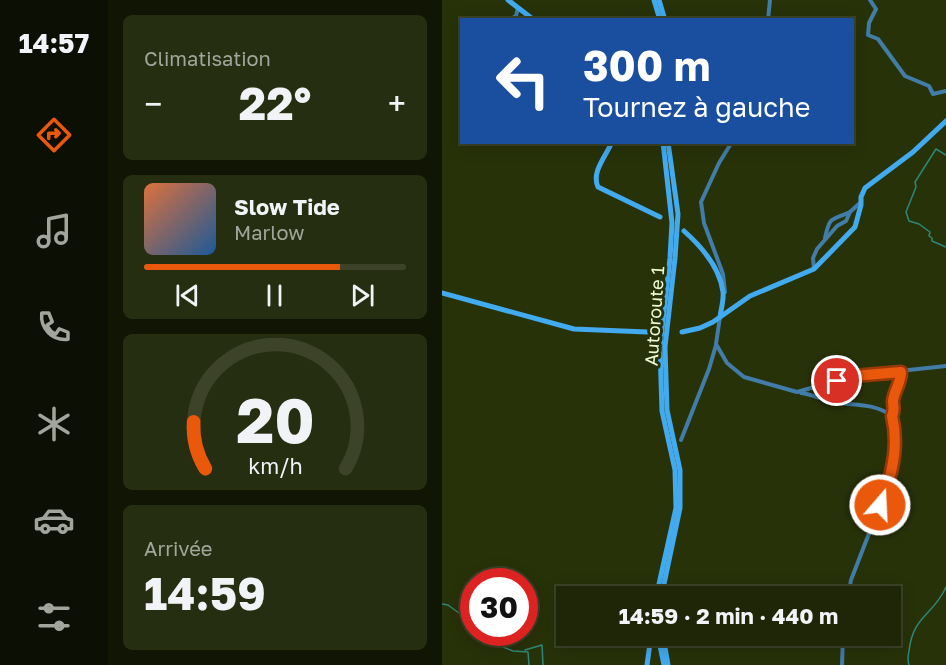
<!DOCTYPE html>
<html lang="fr">
<head>
<meta charset="utf-8">
<style>
  body { margin:0; font-family:"Golos Text",sans-serif; background:#262e11; color:#f1f3f6; height:100vh; display:flex; flex-direction:column; font-size:22px; white-space:nowrap }
  * { box-sizing:border-box; margin:0 }
  p { font-size:20px; color:#a1a59b }
  .icon { flex:none; width:33px; height:33px; fill:none; stroke:currentColor; stroke-width:2; stroke-linecap:round; stroke-linejoin:round }
  .map { position:relative; flex:1; overflow:hidden }
  .side { display:flex; flex-direction:column; gap:15px; padding:15px; background:#101504; width:334px }
  .side>* { flex:none }
  .top-card { position:absolute; left:18px; top:18px; width:394px; height:126px; border-radius:0px; box-shadow:0 3px 15px #0003,0 0 0 2px #3c4328; background:#1a4fa0; color:#fff; overflow:hidden }
  .speed { position:absolute; left:18px; top:568px; display:flex; gap:12px; font-size:30px; font-weight:700; text-align:center }
  .speed>* { display:grid; place-content:center; width:78px; height:78px; border-radius:50%; background:#1e2607; box-shadow:0 3px 15px #0003,0 0 0 2px #3c4328; line-height:1 }
  .speed .limit { border:9px solid #d22; background:#fff; color:#111 }
  .pin { position:absolute; display:grid; place-items:center; width:51px; height:51px; color:#fff; margin:-26px; border:3px solid #fff; border-radius:50%; box-shadow:0 2px 6px #0007 }
  .me { position:absolute; width:66px; margin:-33px; rotate:19deg; stroke-linejoin:round; filter:drop-shadow(0 0 4px #0008) }
  .turn { display:flex; align-items:center; gap:21px; height:126px; padding:0 24px; font-size:27px }
  .turn .icon { width:78px; height:78px; stroke-width:2.5 }
  .turn b { display:block; font-size:42px; line-height:51px }
  .big { font-size:45px; font-weight:700; line-height:1.1 }
  .side .card { flex:1; display:flex; flex-direction:column; justify-content:center; gap:9px; min-width:0; padding:0 21px; border-radius:9px; background:#262e11 }
  .side .dial { align-items:center; gap:0 }
  .dial svg { height:156px; overflow:visible; fill:none; stroke:#3c4328; stroke-width:7; stroke-linecap:round; text-anchor:middle }
  .dial text { fill:#f1f3f6; stroke:none }
  .song { display:flex; align-items:center; gap:18px }
  .cover { width:72px; height:72px; border-radius:9px; background:linear-gradient(135deg,hsl(20 70% 55%),hsl(210 70% 35%)) }
  .played { height:6px; border-radius:3px; background:linear-gradient(90deg,#ea580c 75%,#3c4328 75%) }
  .keys { display:flex; justify-content:space-around; direction:ltr }
  .heat { display:flex; justify-content:space-between; align-items:center; font-size:33px; direction:ltr }
  .trip { position:absolute; left:114px; top:586px; width:345px; height:60px; border-radius:0px; background:#1e2607; box-shadow:0 3px 15px #0003,0 0 0 2px #3c4328; font-weight:700; line-height:60px; text-align:center }
  main { display:flex; flex:1; min-height:0 }
  .menu { display:flex; flex-direction:column; width:108px; justify-content:space-around; align-items:center; background:#0c0f03; color:#a1a59b }
  .menu .icon { width:42px; height:42px }
  .menu .active { color:#ea580c }
  .menu b { font-size:27px; color:#f1f3f6 }
  .map>svg:first-child { display:block }
</style>
</head>
<body>
<main>
<nav class="menu">
<b>14:57</b>
<svg class="icon active" aria-label="directions" viewBox="0 0 24 24"><path d="M12 3l9 9-9 9-9-9zM9 14v-3h6M13 9l2 2-2 2"/></svg>
<svg class="icon" aria-label="music" viewBox="0 0 24 24"><path d="M9 18V5l10-2v13"/><circle cx="6" cy="18" r="3"/><circle cx="16" cy="16" r="3"/></svg>
<svg class="icon" aria-label="phone" viewBox="0 0 24 24"><path d="M5 4h4l2 5-3 2q2 4 5 5l2-3 5 2v4C11 20 4 13 5 4z"/></svg>
<svg class="icon" aria-label="climate" viewBox="0 0 24 24"><path d="M12 3v18M4 7l16 10M4 17L20 7"/></svg>
<svg class="icon" aria-label="car" viewBox="0 0 24 24"><path d="M5 17H2v-5l4-1 3-4h7l3 4 3 1v5h-3M9 17h6M6 11h13"/><circle cx="7" cy="17" r="2"/><circle cx="17" cy="17" r="2"/></svg>
<svg class="icon" aria-label="filters" viewBox="0 0 24 24"><path d="M4 7h16M4 17h16"/><circle cx="9" cy="7" r="2"/><circle cx="15" cy="17" r="2"/></svg>
</nav>
<section class="side">
<div class="card"><p>Climatisation</p>
<div class="heat"><a>−</a><b class="big">22°</b><a>+</a></div>
</div>
<div class="card">
<div class="song"><i class="cover"></i><div><b>Slow Tide</b><p>Marlow</p></div></div>
<div class="played"></div>
<div class="keys"><svg class="icon" aria-label="previous" viewBox="0 0 24 24"><path d="M18 5L8 12l10 7zM5 5v14"/></svg><svg class="icon" aria-label="pause" viewBox="0 0 24 24"><path d="M8 5v14M16 5v14"/></svg><svg class="icon" aria-label="next" viewBox="0 0 24 24"><path d="M6 5l10 7-10 7zM19 5v14"/></svg></div>
</div>
<div class="card dial"><svg viewBox="0 0 100 80">
<path d="M14 69A42 42 0 1 1 86 69"/>
<path d="M14 69A42 42 0 0 1 8 45" stroke="#ea580c"/>
<text x="50" y="56" font-size="32" font-weight="700">20</text>
<text x="50" y="72" font-size="11">km/h</text>
</svg></div>
<div class="card"><p>Arrivée</p><b class="big">14:59</b></div>
</section>
<div class="map">
<svg width="504" height="665" viewBox="0 0 504 665">
  <rect width="100%" height="100%" fill="#283209"/>
  <g fill="none" stroke-linecap="round" stroke-linejoin="round">
    <g stroke="#2e877a" stroke-width="1.5">
      <polyline points="504,155 494,149 473,182 474,187 464,212 467,221 477,224 488,232 487,236 490,238 490,241 504,247"/>
      <polyline points="0,604 6,605 32,624"/>
      <polyline points="42,633 61,647 71,651 86,652 87,665"/>
      <polyline points="83,650 100,645 101,665"/>
      <path d="M467 665C465 659 466 657 467 651 471 615 492 615 504 587"/>
    </g>
    <g stroke="#417da8" stroke-width="4">
      <polyline points="428,0 434,9 427,23 426,35 436,39 463,76 487,86 491,94 504,91"/>
      <polyline points="67,20 74,16 76,8"/>
      <polyline points="326,20 328,0"/>
      <path d="M383 238C388 215 389 221 408 212"/>
      <polyline points="372,269 371,258 375,249 395,226 404,221 408,212 419,202"/>
      <polyline points="283,292 281,274 262,223 259,202 277,163 290,142"/>
      <polyline points="278,317 274,344 285,363 302,377 355,392 411,376 504,366"/>
      <path d="M359 393C370 394 380 400 391 402 411 406 431 402 450 416"/>
      <polyline points="239,440 267,369 274,345"/>
      <polyline points="406,597 409,580 445,487 453,441 450,416 452,412 451,398 458,380 459,372"/>
      <polyline points="400,665 401,636"/>
    </g>
    <g stroke="#42aaef" stroke-width="5">
      <polyline points="66,0 92,20"/>
      <polyline points="212,0 218,20"/>
      <polyline points="217,0 223,20"/>
      <path d="M170 142C164 156 149 172 156 187L218 217"/>
      <path d="M242 231C260 247 278 267 281 292 282 300 279 309 278 317"/>
      <polyline points="0,293 132,329 205,332"/>
      <polyline points="240,332 258,328 271,322 308,296 372,269 413,227 419,205 419,197 423,188 471,152 504,121"/>
      <polyline points="216,597 217,584 234,508 233,470 220,411 218,347 228,258 230,223 221,142"/>
      <polyline points="221,597 222,584 238,508 238,470 225,410 223,347 233,258 236,214 226,142"/>
      <polyline points="216,636 222,665"/>
      <polyline points="221,636 226,665"/>
      <polyline points="205,665 209,636"/>
    </g>
  </g>
  <g fill="none" stroke-linecap="round" stroke-linejoin="round">
    <g stroke="#983908" stroke-width="15">
      <path id="route" d="M395 381 411 376 459 372C459 383 452 391 451 401 451 407 453 410 450 416 457 445 450 477 438 505"/>
    </g>
    <use href="#route" stroke="#ea580c" stroke-width="10"/>
  </g>
  <g text-anchor="middle" stroke-width="6" stroke-linejoin="round" paint-order="stroke">
    <g font-size="18" fill="#effbd4" stroke="#283209">
      <text transform="translate(213 316) rotate(-86)" y="6">Autoroute 1</text>
    </g>
  </g>
</svg>
<div class="speed"><div class="limit">30</div></div>
<div class="pin" style="left:395px;top:381px;background:#d93025"><svg class="icon" aria-label="arrive" viewBox="0 0 24 24"><path d="M6 21V4h12l-3 4 3 4H6"/></svg></div>
<svg class="me" style="left:438px;top:505px" viewBox="-20 -20 40 40"><circle r="17" fill="#ea580c" stroke="#fff" stroke-width="3"/><path d="M0-11L8 9 0 5-8 9z" fill="#fff"/></svg>
<div class="trip">14:59 · 2 min · 440 m</div>
<div class="top-card">
<div class="turn"><svg class="icon" aria-label="left" viewBox="0 0 24 24"><path d="M17 20v-9H6M10 6l-5 5 5 5"/></svg><div><b>300 m</b>Tournez à gauche</div></div>
</div>
</div>
</main>
</body>
</html>
